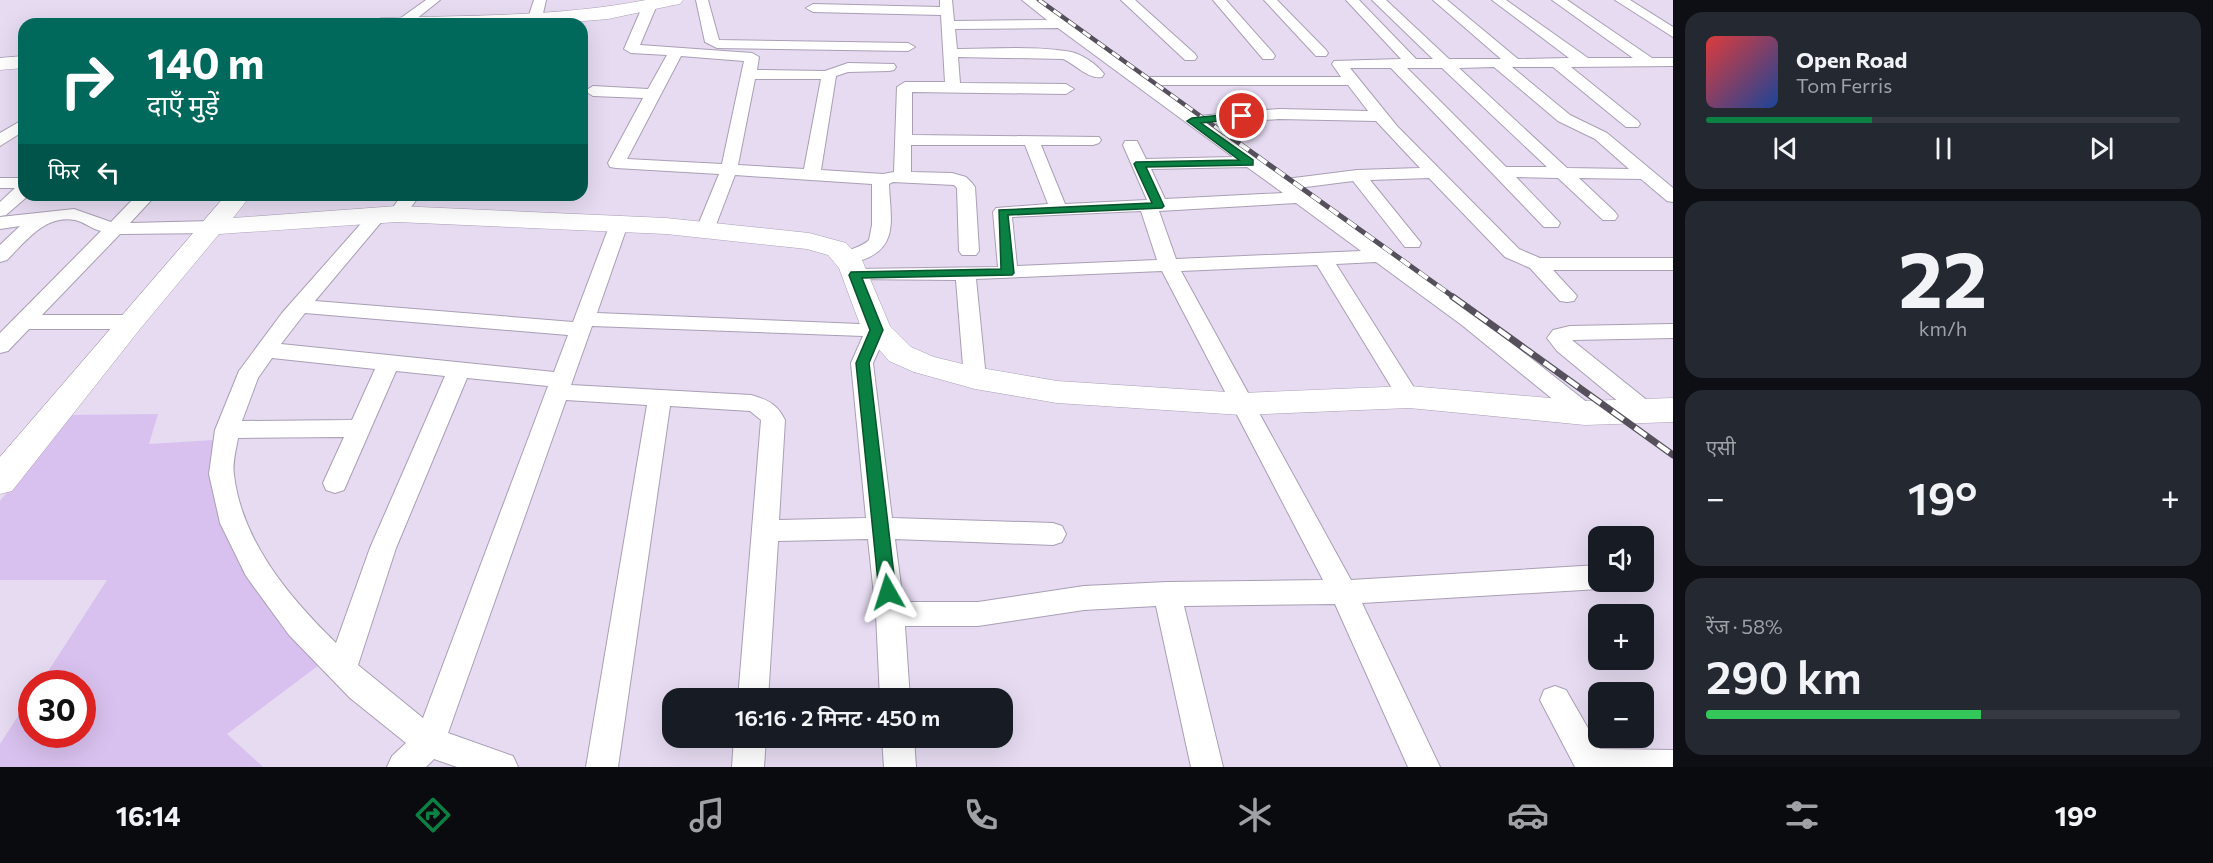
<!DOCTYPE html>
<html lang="hi">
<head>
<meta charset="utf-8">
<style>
  body { margin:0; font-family:Commissioner,"Noto Sans Devanagari",sans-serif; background:#242831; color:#f1f3f6; height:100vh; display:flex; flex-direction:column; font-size:22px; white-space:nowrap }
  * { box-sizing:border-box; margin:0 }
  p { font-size:20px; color:#9ea1a6 }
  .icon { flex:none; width:33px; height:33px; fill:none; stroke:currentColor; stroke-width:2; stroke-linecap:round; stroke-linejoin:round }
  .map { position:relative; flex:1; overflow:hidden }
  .drawer { display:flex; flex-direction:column; gap:12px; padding:12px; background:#0d0f14; width:540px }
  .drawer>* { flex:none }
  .hud { position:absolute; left:18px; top:18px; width:570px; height:183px; border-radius:18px; box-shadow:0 6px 24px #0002; background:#00695c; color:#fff; overflow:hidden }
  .tools { position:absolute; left:1588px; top:526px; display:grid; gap:12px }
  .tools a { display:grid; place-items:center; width:66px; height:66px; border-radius:12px; background:#171b24; box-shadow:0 6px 24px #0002; font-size:30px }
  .speed { position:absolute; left:18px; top:670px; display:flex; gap:12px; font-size:30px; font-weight:700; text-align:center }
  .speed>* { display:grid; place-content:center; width:78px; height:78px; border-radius:50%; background:#171b24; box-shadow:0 6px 24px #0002; line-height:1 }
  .speed .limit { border:9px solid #d22; background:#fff; color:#111 }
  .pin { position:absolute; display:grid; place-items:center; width:51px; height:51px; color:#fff; margin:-26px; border:3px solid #fff; border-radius:50%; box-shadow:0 2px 6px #0007 }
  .me { position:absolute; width:66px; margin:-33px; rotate:354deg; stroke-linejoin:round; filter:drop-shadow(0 0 4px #0008) }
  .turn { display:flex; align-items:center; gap:21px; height:126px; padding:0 30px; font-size:27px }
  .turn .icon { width:78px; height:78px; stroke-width:2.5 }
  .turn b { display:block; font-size:42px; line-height:51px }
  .then { display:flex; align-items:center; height:57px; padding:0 30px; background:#0003; gap:12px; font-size:22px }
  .big { font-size:45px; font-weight:600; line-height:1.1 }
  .drawer .widget { flex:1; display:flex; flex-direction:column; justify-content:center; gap:9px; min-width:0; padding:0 21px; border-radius:18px; background:#242831 }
  .drawer .dial { align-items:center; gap:0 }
  .dial b { font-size:78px; line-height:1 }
  .song { display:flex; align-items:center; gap:18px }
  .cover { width:72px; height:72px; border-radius:9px; background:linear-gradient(135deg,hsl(0 70% 55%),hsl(220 70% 35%)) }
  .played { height:6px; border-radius:3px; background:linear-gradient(90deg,#0b8043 35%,#363941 35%) }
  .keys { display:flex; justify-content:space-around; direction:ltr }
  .heat { display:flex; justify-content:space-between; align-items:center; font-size:33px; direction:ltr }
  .charge { height:9px; border-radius:4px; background:linear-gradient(90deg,#34c759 58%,#363941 0) }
  .trip { position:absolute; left:662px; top:688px; width:351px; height:60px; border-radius:18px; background:#171b24; box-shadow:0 6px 24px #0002; font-weight:600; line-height:60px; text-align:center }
  .dock { display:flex; height:96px; justify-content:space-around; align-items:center; background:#090b0e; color:#9ea1a6 }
  .dock .icon { width:42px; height:42px }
  .dock .active { color:#0b8043 }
  .dock b { font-size:27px; color:#f1f3f6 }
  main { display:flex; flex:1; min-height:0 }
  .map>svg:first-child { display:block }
</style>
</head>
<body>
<main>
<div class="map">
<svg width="1673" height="767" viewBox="0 0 1673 767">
  <rect width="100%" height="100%" fill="#e6dbf1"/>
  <polygon fill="#d8c1ee" points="158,414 149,444 214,440 216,510 246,574 319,665 227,734 263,767 0,767 0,744 31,696 32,735 82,735 82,684 40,684 107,580 0,580 0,501 69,415"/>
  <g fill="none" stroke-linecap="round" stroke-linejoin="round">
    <g stroke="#a99fb4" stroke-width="2">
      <g id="street">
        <polygon points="426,0 440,0 410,24 397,24 398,20"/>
        <polygon points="534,0 546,0 542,18 535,22 528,18"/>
        <polygon points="696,0 708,0 719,40 908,43 915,47 908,51 717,48 705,42"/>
        <path d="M940 0H952L954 21 1047 20 1022 0H1036L1143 77H1341L1332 64 1334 61 1401 59 1346 0H1359L1416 59H1433L1372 0H1386L1449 59H1501L1433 0H1447L1518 59 1569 58 1492 0H1506L1588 58H1633L1552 0H1567L1652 58H1673V66L1571 67 1638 121 1640 124 1638 127H1626L1553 67H1512L1570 115 1607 133 1673 188V202L1667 201 1641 179 1579 178 1615 212 1618 216 1615 220H1603L1558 178 1516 177 1560 223 1558 227H1544L1391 68H1350L1397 126 1519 249 1540 258H1673V270H1553L1577 296 1574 301 1567 302 1560 301 1530 268 1505 257 1429 178 1370 180 1421 243 1419 247H1405L1353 181 1298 188 1477 316 1593 407 1597 413 1593 419 1585 421 1577 419 1463 326 1376 262 1336 264 1420 397 1417 403 1409 405 1401 403 1317 265 1181 271 1351 580 1599 565V582H1610L1609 585 1599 589 1362 603 1440 767H1408L1335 604 1184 606 1223 767H1191L1156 606 1084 610 978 626H905L910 699H880L876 614 868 539 778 541 768 699H738L761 420 750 411 670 406 618 767H586L647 405 566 400 448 733 513 756 518 767H457L434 759 426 767H387L392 756 406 743 350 698 289 635 246 576 220 523 209 474 215 430 239 371 282 313 373 210H385L388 214 402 195H420L403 218H391L388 214 315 301 573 322 610 224 612 220H626L628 224 597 313 884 325 888 330 873 363 892 518 1053 523 1062 526 1066 534 1062 542 1053 545 895 539 903 602H978L1084 586 1167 582 1323 580 1162 271 976 279 986 378 983 383 975 386 967 383 964 378 956 280 848 279 845 275 848 271 855 269 998 267 993 212 996 208 1048 204 1025 145H911V172L952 173 966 177 972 183 975 187 979 251 976 255H962L959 251 957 188 954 185 893 182 889 184C890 217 900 247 862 260 854 263 848 265 839 263L836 259C844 249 860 249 869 240L872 225V184L735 175 714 230 712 234H698L696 230 719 174 616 168 610 167 608 163 643 98 593 96 585 91 593 86 648 89 667 55 631 53 624 49 643 5 650 1 657 5 640 45 752 53 759 57 757 70 825 71 848 63 894 64 896 67 894 70 889 71 848 72 836 76 821 170 883 174 894 172 897 87 905 82H945L941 15 813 12 806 8 813 4 940 7ZM1058 28 1233 157 1146 159 1137 141H1125L1123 145 1147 200 1065 204 1041 145H1093L1099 143 1101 140 1099 137 912 135V92L1066 94 1074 89 1066 84 960 83 958 57 1063 59C1075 64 1089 80 1102 77L1104 74C1096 63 1079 52 1065 51 1030 46 992 49 957 49L955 29ZM681 56 744 61 722 164 627 159ZM1494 67 1558 121 1595 139 1629 169 1567 168 1459 68ZM1407 68H1442L1547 167H1506ZM755 79H821L804 169 738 165ZM1156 85H1348L1368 111 1279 109 1198 116ZM1279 119 1376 121 1420 168 1357 170 1286 179 1210 124ZM1247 167 1283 193 1165 199 1151 169ZM1296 203 1361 251 1176 259 1159 211ZM1141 211 1157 260 1017 266 1012 217ZM305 313 568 335 554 372 281 344ZM592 326 863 336 851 363 866 518 779 520 785 420C777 404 768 400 751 395L571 385ZM272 358 375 369 352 420 242 421 258 378ZM396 371 445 376 370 548 336 643C290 598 242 542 234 475 232 464 236 450 238 438L344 437 323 483 326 490 335 493 344 490ZM467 378 548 386 423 718 358 665 396 548Z"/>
        <polygon points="1121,0 1135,0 1195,54 1197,57 1195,60 1185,60"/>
        <polygon points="1213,0 1226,0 1273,53 1275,56 1273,59 1263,59"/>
        <polygon points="1264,0 1277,0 1326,50 1328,53 1326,56 1316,56"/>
        <polygon points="1615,0 1630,0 1673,27 1673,37"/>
        <polygon points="24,119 24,131 0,146 0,133"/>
        <polygon points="0,178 24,178 24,195 29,195 6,215 0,216 0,202 15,188 0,188"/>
        <path d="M137 195H156L130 223 213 221 220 223 222 227 220 231 213 233 120 234 42 315H130L137 317 140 322 137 327 130 329H29L8 351 0 353V333L101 231C92 229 84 222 75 220 45 214 25 242 7 260L0 262V245L20 226 0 229V217L74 209 111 222Z"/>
        <polygon points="1673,324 1673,338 1572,340 1653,405 1657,411 1653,417 1645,419 1637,417 1557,351 1547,338 1553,330 1570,326"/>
        <polygon points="1555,686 1566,690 1600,749 1673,750 1673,767 1575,767 1540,700 1544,690"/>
        <polygon points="734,738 766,738 764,767 732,767"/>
        <polygon points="882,738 914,738 916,767 884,767"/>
      </g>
    </g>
    <g stroke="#a99fb4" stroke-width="1">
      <g id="secondary">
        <path d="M646 0H683L680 4 674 5 608 19 560 23 372 24 374 20 381 18C469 15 559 17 646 0Z"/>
        <polygon points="24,56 24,68 0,70 0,58"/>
        <polygon points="226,195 251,195 233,218 397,206 666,218 809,233 846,243 862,260 890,326 911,347 934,357 975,367 1057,381 1242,393 1409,386 1585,401 1673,398 1673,422 1585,425 1409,408 1242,415 1057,403 975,389 914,372 889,361 862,330 839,268 828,255 807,249 666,234 397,222 219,234 140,329 12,491 0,494 0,457"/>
      </g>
    </g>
    <use href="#street" fill="#fff" fill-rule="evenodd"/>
    <use href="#secondary" fill="#fff" fill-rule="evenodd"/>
    <g stroke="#55505b" stroke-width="4.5">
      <polyline id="rail-far2" points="1039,0 1224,133"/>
    </g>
    <g stroke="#55505b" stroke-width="5">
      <polyline id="rail-far1" points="1222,131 1455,298"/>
    </g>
    <g stroke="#55505b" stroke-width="7">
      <polyline id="rail" points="1453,297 1673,455"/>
    </g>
    <use href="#rail-far2" stroke="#fff" stroke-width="3" stroke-dasharray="9" stroke-linecap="butt"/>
    <use href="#rail-far1" stroke="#fff" stroke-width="4" stroke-dasharray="11" stroke-linecap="butt"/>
    <use href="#rail" stroke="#fff" stroke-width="4.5" stroke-dasharray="14" stroke-linecap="butt"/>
  </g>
  <polygon fill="#0b8043" stroke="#07532c" stroke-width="1.5" points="1242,113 1247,116 1246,118 1201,123 1253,160 1253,165 1146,167 1164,206 1162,208 1008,215 1014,273 1012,275 862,278 883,330 869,363 896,592 894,597 888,600 882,597 879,592 856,363 870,330 849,275 851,272 1001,269 999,210 1152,203 1134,164 1136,162 1239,160 1187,121 1192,118"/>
</svg>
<div class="tools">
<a><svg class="icon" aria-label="sound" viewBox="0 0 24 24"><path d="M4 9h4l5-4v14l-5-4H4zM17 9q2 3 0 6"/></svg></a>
<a>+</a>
<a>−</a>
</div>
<div class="speed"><div class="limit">30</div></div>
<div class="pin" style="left:1242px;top:116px;background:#d93025"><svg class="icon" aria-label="arrive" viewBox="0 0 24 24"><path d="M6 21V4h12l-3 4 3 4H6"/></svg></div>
<svg class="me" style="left:888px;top:592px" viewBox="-20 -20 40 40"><path d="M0-17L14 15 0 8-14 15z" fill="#0b8043" stroke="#fff" stroke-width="4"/></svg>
<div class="trip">16:16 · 2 मिनट · 450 m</div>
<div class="hud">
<div class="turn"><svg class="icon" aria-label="right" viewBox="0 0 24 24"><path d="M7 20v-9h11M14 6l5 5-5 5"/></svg><div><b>140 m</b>दाएँ मुड़ें</div></div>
<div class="then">फिर<svg class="icon" aria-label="left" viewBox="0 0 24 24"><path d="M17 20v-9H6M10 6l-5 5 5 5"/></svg></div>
</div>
</div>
<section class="drawer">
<div class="widget">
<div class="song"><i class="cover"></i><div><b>Open Road</b><p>Tom Ferris</p></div></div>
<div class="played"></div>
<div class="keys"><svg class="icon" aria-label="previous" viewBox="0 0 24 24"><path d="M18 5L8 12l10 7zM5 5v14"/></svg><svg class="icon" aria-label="pause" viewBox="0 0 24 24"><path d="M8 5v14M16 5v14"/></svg><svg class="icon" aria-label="next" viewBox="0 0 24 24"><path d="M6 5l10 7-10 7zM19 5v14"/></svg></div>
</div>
<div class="widget dial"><b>22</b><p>km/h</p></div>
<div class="widget"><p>एसी</p>
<div class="heat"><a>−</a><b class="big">19°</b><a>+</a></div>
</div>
<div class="widget"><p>रेंज · 58%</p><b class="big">290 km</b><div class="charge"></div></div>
</section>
</main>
<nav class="dock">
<b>16:14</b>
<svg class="icon active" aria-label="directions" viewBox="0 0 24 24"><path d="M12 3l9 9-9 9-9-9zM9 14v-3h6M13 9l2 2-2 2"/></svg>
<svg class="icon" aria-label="music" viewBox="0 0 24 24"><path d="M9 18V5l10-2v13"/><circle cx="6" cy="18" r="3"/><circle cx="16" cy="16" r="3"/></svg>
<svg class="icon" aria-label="phone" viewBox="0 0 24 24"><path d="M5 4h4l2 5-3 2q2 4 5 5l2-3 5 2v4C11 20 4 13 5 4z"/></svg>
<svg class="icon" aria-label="climate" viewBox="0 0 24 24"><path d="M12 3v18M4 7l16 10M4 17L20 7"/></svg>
<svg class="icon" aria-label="car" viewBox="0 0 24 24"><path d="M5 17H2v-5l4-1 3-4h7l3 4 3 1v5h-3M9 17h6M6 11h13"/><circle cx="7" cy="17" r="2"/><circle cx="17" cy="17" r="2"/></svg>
<svg class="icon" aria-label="filters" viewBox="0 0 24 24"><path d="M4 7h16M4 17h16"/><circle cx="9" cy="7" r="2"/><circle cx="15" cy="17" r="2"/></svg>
<b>19°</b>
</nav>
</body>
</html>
